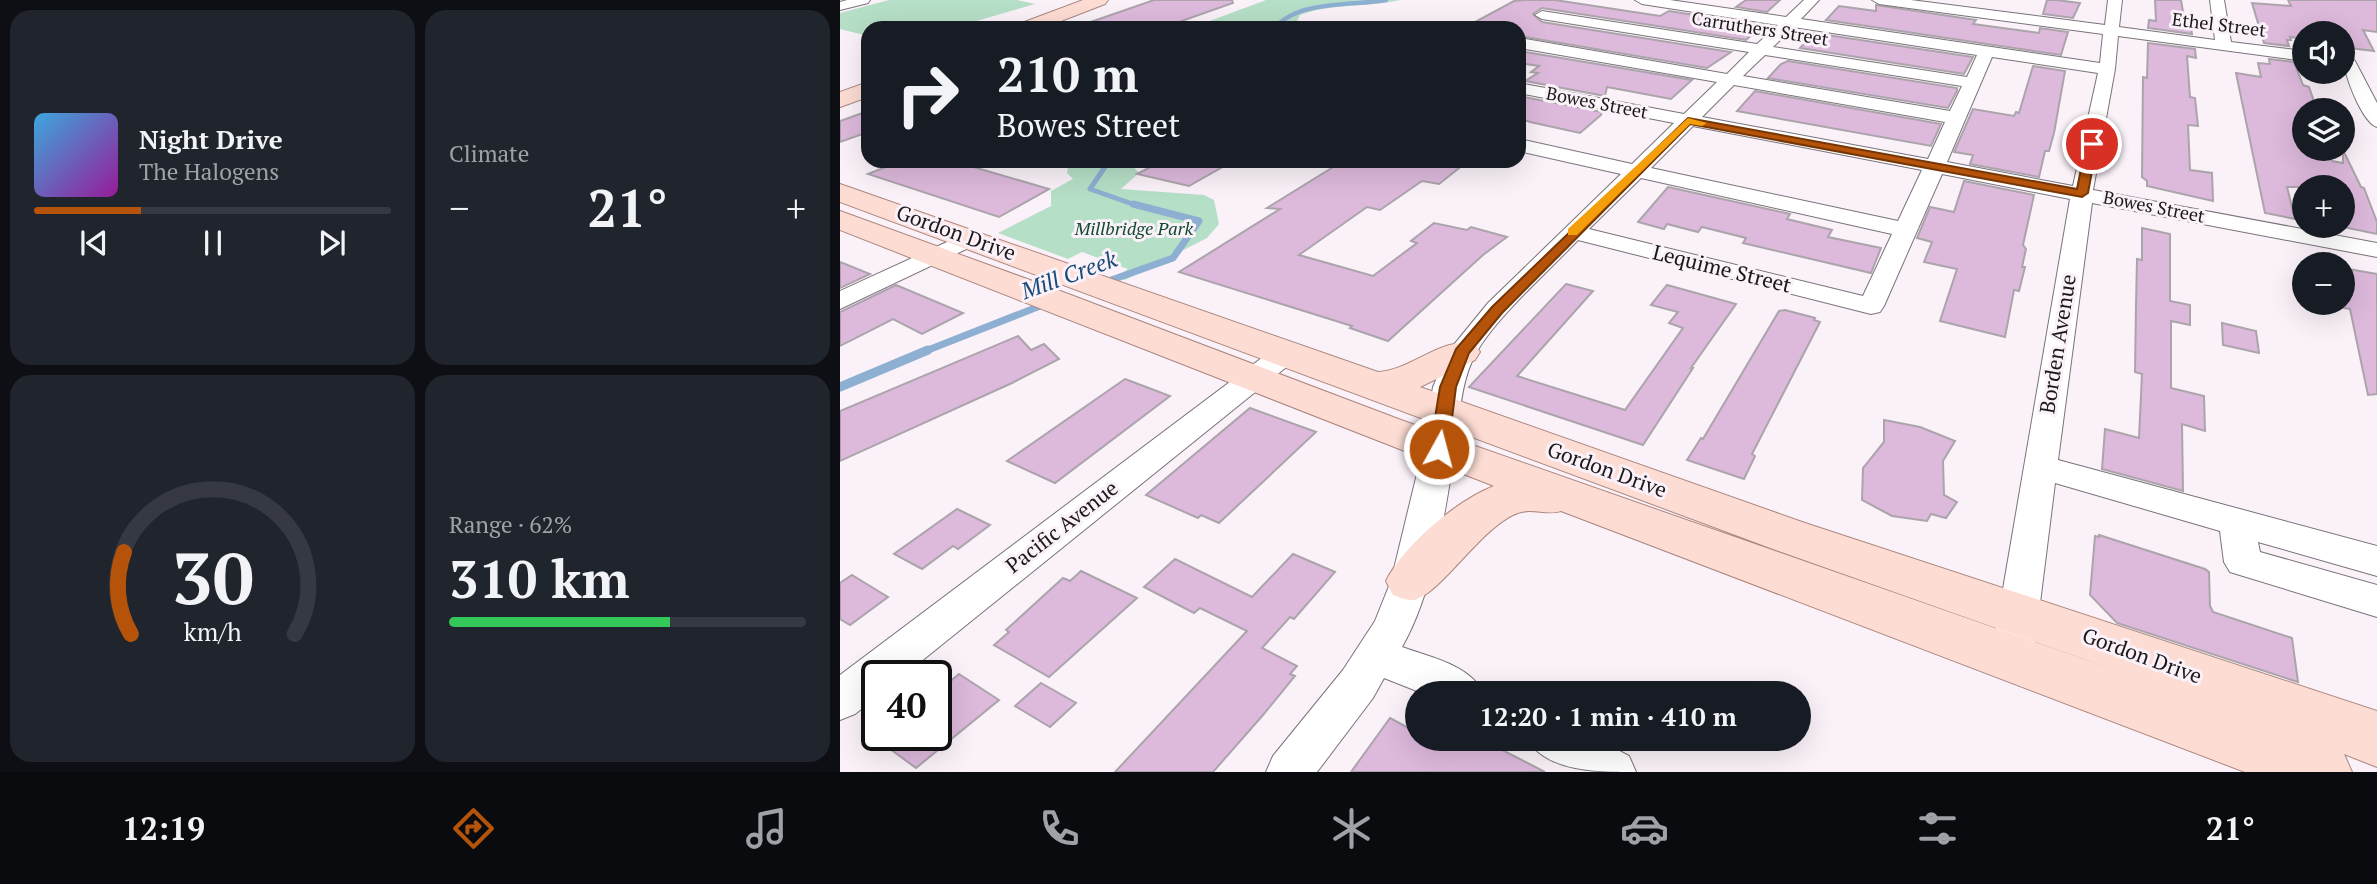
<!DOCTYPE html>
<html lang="en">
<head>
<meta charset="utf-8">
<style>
  body { margin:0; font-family:"PT Serif",serif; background:#20242c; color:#f1f3f6; height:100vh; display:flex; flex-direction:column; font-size:26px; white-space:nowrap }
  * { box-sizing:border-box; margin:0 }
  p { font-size:23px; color:#9ea1a6 }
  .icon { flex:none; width:38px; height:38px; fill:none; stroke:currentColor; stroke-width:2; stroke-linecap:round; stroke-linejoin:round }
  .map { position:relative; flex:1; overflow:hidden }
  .sheet { display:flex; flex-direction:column; gap:10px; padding:10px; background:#0d0f14; width:840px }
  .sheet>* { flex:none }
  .hud { position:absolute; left:21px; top:21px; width:665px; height:147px; border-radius:21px; box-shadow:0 7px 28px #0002; background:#171b24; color:#f1f3f6; overflow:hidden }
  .controls { position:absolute; left:1452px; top:21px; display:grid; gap:14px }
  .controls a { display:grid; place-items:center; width:63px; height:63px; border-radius:50%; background:#171b24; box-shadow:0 7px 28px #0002; font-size:35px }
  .speed { position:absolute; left:21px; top:660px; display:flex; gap:14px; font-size:35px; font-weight:700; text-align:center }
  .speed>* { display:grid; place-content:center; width:91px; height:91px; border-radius:50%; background:#171b24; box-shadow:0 7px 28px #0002; line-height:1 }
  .speed .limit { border:4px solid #111; border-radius:10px; background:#fff; color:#111 }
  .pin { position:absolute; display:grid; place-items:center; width:60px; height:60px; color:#fff; margin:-30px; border:4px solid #fff; border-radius:50%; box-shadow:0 2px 7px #0007 }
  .me { position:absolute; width:77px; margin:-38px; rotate:7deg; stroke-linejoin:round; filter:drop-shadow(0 0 5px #0008) }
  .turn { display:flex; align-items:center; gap:24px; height:147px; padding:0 21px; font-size:32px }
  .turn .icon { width:91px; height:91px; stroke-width:2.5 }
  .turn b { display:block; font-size:49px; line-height:60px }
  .big { font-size:52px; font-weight:600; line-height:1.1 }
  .sheet .card { flex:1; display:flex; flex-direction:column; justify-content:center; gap:10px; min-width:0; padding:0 24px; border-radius:21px; background:#20242c }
  .sheet .dial { align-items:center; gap:0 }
  .dial svg { height:182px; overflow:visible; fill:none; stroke:#363941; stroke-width:7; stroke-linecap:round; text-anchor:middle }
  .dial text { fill:#f1f3f6; stroke:none }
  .song { display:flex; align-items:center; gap:21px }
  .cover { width:84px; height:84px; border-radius:10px; background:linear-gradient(135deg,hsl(200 70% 55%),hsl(300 70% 35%)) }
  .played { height:7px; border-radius:4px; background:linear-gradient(90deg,#b45309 30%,#363941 30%) }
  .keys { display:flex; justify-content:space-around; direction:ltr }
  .heat { display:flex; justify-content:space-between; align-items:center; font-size:38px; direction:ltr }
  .charge { height:10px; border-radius:5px; background:linear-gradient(90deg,#34c759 62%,#363941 0) }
  .sheet .tiles { flex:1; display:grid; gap:10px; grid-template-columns:repeat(2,1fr) }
  .trip { position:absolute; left:565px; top:681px; width:406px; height:70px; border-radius:35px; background:#171b24; box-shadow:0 7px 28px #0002; font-weight:600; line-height:70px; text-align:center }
  .tab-bar { display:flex; height:112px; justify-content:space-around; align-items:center; background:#090b0e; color:#9ea1a6 }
  .tab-bar .icon { width:49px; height:49px }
  .tab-bar .active { color:#b45309 }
  .tab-bar b { font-size:32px; color:#f1f3f6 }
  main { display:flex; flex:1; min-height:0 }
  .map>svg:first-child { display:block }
</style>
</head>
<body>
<main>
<section class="sheet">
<div class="tiles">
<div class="card">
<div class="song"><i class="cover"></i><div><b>Night Drive</b><p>The Halogens</p></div></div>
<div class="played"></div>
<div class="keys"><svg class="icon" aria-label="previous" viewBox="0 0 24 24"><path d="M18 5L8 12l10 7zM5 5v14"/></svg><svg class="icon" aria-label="pause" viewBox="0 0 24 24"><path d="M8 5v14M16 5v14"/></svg><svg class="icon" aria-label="next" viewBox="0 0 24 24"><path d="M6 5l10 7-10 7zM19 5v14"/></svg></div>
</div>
<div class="card"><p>Climate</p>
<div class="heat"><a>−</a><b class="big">21°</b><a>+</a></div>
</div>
<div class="card dial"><svg viewBox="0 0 100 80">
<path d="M14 69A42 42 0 1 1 86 69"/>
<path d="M14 69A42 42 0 0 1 11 33" stroke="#b45309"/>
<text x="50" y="56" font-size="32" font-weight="700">30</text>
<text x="50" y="72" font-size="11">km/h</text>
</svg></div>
<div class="card"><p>Range · 62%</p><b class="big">310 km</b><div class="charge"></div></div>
</div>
</section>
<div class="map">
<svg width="1537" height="772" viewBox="0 0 1537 772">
  <rect width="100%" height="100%" fill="#faf1f9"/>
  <g fill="#b6dfc7">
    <polygon points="49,0 177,0 195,4 112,28 28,28 28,36 0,29 0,13"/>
    <path d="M426 0H560C527 8 491 3 460 15L454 28H351Z"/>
    <polygon points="229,161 302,161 293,166 299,173 281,189 364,195 374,200 379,224 367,238 285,280 276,277 288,269 242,252 228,259 158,233 211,206 211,191 233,179 227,173"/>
  </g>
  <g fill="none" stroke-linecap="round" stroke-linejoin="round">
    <path stroke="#8dafd1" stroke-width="4.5" d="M435 28C458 0 511 6 546 0"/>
    <polyline stroke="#8dafd1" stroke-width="5" points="269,161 250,189 298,206"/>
    <g stroke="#8dafd1" stroke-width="7">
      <polyline points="263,283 333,258 359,221 293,204"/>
      <polyline points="83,352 205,304"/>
    </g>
    <polyline stroke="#8dafd1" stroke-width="9" points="0,387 88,350"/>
  </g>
  <g fill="#ddb9dc" stroke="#aba4ab" stroke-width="2">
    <polygon points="314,0 392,0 393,3 322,28 242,28 242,25"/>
    <polygon points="684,0 715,0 820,16 829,11 913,24 905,31 915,32 906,40 702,8 693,14 702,22 891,52 867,68 679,36 679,28 633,23 674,1"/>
    <polygon points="906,0 940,0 927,12 896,7"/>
    <polygon points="1207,0 1216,0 1240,3 1233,18 1203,14"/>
    <polygon points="1315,0 1341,0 1344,17 1350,21 1352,34 1308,28 1309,20 1316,21"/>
    <polygon points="1448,0 1537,0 1537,32 1523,30 1534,51 1510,48 1503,33 1465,31 1465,39 1450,37 1451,40 1447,40 1449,46 1424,43 1412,3 1451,6"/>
    <polygon points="1036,5 1136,20 1133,24 1199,33 1200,28 1228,32 1221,55 986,20 999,6 1036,11"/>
    <polygon points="974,33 1133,57 1124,74 960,48"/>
    <polygon points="1308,43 1355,49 1356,58 1347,56 1350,97 1355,98 1358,126 1348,125 1350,170 1372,173 1373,201 1307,186 1307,181 1302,177 1303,77 1307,78"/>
    <polygon points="679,51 852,80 831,99 767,87 765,96 685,81 698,73 691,72 699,66 679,63"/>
    <polygon points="1429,59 1454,62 1463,85 1469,87 1477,110 1465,110 1465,149 1486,149 1492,161 1503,163 1503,150 1521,187 1524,188 1537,222 1537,234 1503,227 1503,187 1447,187 1455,219 1425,213 1396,73 1421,77 1418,63 1430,64"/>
    <polygon points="948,61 1117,88 1117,91 1108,108 928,78 941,64"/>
    <polygon points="1193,66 1225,71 1214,133 1209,151 1205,151 1199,177 1130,164 1133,155 1114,152 1133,109 1174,116 1176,112 1179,113"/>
    <polygon points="915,91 1101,124 1091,146 897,111"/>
    <polygon points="679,96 762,112 761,115 740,133 690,122 679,118"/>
    <polygon points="28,111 28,132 0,142 0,121"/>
    <polygon points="61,161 113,161 209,189 159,217 28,174"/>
    <polygon points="322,161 393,161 349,186 297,174"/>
    <polygon points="503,161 628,161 599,184 582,181 540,210 527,207 459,255 533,276 577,243 571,241 594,223 627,230 631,227 667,237 643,255 548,341 510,328 512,326 339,272 440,209 427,208"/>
    <polygon points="1124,181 1194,195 1183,245 1186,249 1182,267 1185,267 1179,291 1174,290 1165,337 1100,321 1117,269 1084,262 1092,242 1077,238 1090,207 1114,212"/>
    <polygon points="828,187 950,214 947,219 992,230 988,237 1041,248 1031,273 903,243 906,238 862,227 858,232 827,224 824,229 798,222"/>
    <polygon points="1302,228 1330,234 1330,301 1350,305 1350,325 1331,321 1331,388 1364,396 1365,431 1342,424 1343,491 1262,469 1265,429 1299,438 1302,374 1295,372 1296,306 1297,259 1302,260"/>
    <polygon points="0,262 30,274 0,288"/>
    <polygon points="1503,268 1537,274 1537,394 1528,395 1510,309 1503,308"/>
    <polygon points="726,284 753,291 677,376 785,410 843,328 829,323 838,312 811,305 827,285 896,304 851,368 853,368 803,445 629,387"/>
    <polygon points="56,285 123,313 82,334 53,319 0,346 0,312"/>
    <polygon points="945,310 975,318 974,320 980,322 912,454 915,456 904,479 847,460 861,438 863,439 939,311"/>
    <polygon points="1382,323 1416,331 1419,353 1383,345"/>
    <polygon points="178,336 191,350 204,344 219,359 172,383 0,461 0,411"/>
    <polygon points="285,379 330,396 215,483 167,461"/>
    <polygon points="410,408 476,432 379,523 361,515 358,518 306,495"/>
    <polygon points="1044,420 1080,427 1115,441 1103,461 1104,495 1117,502 1106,518 1091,514 1087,521 1052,516 1022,500 1023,468 1044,442"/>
    <polygon points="117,509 150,525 118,549 113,546 82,569 54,554"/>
    <polygon points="1259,535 1365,569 1369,572 1370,606 1373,612 1452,638 1458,682 1277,623 1250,595 1255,536 1259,537"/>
    <polygon points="453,554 495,572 454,619 450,617 422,648 457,666 450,674 455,676 423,715 373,772 275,772 407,631 360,608 354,613 304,587 335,559 412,597"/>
    <polygon points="241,571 297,598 209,677 154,645 169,632 166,630 223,578 230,581"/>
    <polygon points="12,575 48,597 10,625 0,619 0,583"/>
    <polygon points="119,674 159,700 76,768 31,735 96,735 96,693"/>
    <polygon points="201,683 236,703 210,727 175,706"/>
    <polygon points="550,718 578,733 578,738 639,738 705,772 511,772"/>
  </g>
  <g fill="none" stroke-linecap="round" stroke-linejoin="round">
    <g stroke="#7a737a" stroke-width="2">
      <g id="minor">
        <polygon points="7,0 30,0 28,3 0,10 0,2"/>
        <path d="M795 0H830L946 17 964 0H979L961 19 1260 63 1263 34 1039 4 1032 0H1071L1265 25 1268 0H1282L1279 27 1375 40 1370 0H1384L1391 42 1465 51V61L1278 36 1275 69 1253 190 1537 243V257L1252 203 1218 460 1537 546V576L1418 542 1420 552 1537 585V617L1390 572 1384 562 1380 531 1215 483 1193 659 1187 672 1172 677 1157 672 1151 659 1230 199 1102 174 1044 306 1040 312 1031 314 738 240C709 271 654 319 635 355 620 384 620 416 615 448 606 510 593 593 562 647 589 657 631 665 643 693H582L544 678 533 698 477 772H426L433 756 503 670 535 621 551 581 583 449 593 387 608 352 648 303 781 174 679 151V139L792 164 834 123 679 93V83L844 114 877 82 679 48V38L887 74 909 52 702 19 695 15 702 11 917 44 938 25 802 4ZM953 27 1137 55 1127 77 933 47ZM925 55 1122 86 1110 111 903 76ZM1152 57 1258 73 1233 186 1107 162ZM894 85 1105 122 1088 159 862 117ZM853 126 1082 170 1058 221 811 168ZM801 178 1052 234 1023 296 749 229Z"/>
        <path d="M1507 56 1515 61 1537 103V127C1522 123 1503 72 1503 57Z"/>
        <polygon points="131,231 139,233 143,238 139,243 0,309 0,291"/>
        <polygon points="445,345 455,348 459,354 455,360 63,676 37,676 37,697 15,714 0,720 0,675 435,348"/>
        <path d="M687 738H755L789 756 796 772C758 772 705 772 687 738Z"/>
      </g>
    </g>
    <g stroke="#ac887f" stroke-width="2">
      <g id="major">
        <polygon points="243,0 268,0 265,4 203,28 176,28 179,24"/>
        <polygon points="28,82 28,97 0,107 0,92"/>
        <path d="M0 184 538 372C572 370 602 336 635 344L640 352 635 360 580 387 965 523 1537 711V767L1504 754 1512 772H1405L721 511C705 516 690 506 673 515 638 532 600 594 574 600 567 601 559 597 553 595L546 581C564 545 616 501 654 486L0 230V211L223 292 561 420 1283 673 933 549 0 202Z"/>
      </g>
    </g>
    <use href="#minor" fill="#fff" fill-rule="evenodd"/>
    <use href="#major" fill="#fcdcd3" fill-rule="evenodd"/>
  </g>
  <polygon fill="#b45309" stroke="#753606" stroke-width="2" points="848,118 1237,189 1246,144 1252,140 1257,144 1248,193 1242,197 850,124 662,313 629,353 616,387 608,449 599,455 593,453 590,449 600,387 616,349 652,307"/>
  <polygon fill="#f59e0b" points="848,118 867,123 862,126 850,124 737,235 728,235 728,229"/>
  <g text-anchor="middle" stroke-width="6" stroke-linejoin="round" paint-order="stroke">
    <g font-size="18" fill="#1b181b" stroke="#faf1f9">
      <text transform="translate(1379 25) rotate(7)" y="6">Ethel Street</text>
      <text transform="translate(920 29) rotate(9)" y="6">Carruthers Street</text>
      <text transform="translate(757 103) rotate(11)" y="6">Bowes Street</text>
      <text transform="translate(1314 207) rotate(11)" y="6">Bowes Street</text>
    </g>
    <g font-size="18" font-style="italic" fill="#114a30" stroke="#faf1f9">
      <text x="294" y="235">Millbridge Park</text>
    </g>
    <g font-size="21" fill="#1b181b" stroke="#faf1f9">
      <text transform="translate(116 233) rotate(20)" y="7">Gordon Drive</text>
      <text transform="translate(882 269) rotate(14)" y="7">Lequime Street</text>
      <text transform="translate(1218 344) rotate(-81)" y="7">Borden Avenue</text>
      <text transform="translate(767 470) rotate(20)" y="7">Gordon Drive</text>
      <text transform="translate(222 527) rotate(-38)" y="7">Pacific Avenue</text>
      <text transform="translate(1302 656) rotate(20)" y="7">Gordon Drive</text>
    </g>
    <g font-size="23" font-style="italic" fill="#1b4c79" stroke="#faf1f9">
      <text transform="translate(229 275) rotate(-20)" y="8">Mill Creek</text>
    </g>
  </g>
</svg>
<div class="controls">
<a><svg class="icon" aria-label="sound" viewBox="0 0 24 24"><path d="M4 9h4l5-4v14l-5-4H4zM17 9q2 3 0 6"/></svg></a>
<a><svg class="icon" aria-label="layers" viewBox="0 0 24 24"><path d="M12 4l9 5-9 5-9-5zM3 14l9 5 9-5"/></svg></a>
<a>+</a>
<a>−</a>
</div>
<div class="speed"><div class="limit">40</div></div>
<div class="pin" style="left:1252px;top:144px;background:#d93025"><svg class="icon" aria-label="arrive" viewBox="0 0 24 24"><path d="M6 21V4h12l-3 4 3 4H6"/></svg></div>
<svg class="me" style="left:599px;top:449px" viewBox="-20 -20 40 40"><circle r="17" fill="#b45309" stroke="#fff" stroke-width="3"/><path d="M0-11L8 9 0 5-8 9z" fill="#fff"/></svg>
<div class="trip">12:20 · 1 min · 410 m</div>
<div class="hud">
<div class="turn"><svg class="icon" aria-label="right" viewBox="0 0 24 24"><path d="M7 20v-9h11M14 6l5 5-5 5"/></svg><div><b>210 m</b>Bowes Street</div></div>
</div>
</div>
</main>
<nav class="tab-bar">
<b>12:19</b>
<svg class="icon active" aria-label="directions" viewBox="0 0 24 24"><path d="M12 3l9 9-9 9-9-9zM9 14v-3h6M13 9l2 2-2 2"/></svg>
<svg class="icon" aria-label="music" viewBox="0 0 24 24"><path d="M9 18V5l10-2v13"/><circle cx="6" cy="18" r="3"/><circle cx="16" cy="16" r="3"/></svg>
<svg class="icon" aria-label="phone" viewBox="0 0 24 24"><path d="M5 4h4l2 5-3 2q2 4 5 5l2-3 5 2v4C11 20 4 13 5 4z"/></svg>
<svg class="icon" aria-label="climate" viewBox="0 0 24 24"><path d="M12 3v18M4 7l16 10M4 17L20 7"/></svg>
<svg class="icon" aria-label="car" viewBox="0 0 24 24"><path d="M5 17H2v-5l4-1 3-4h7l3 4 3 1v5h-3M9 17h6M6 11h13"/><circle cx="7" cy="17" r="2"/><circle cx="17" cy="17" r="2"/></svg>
<svg class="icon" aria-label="filters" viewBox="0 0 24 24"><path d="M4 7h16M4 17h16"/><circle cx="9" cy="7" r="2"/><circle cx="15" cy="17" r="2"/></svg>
<b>21°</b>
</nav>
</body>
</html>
